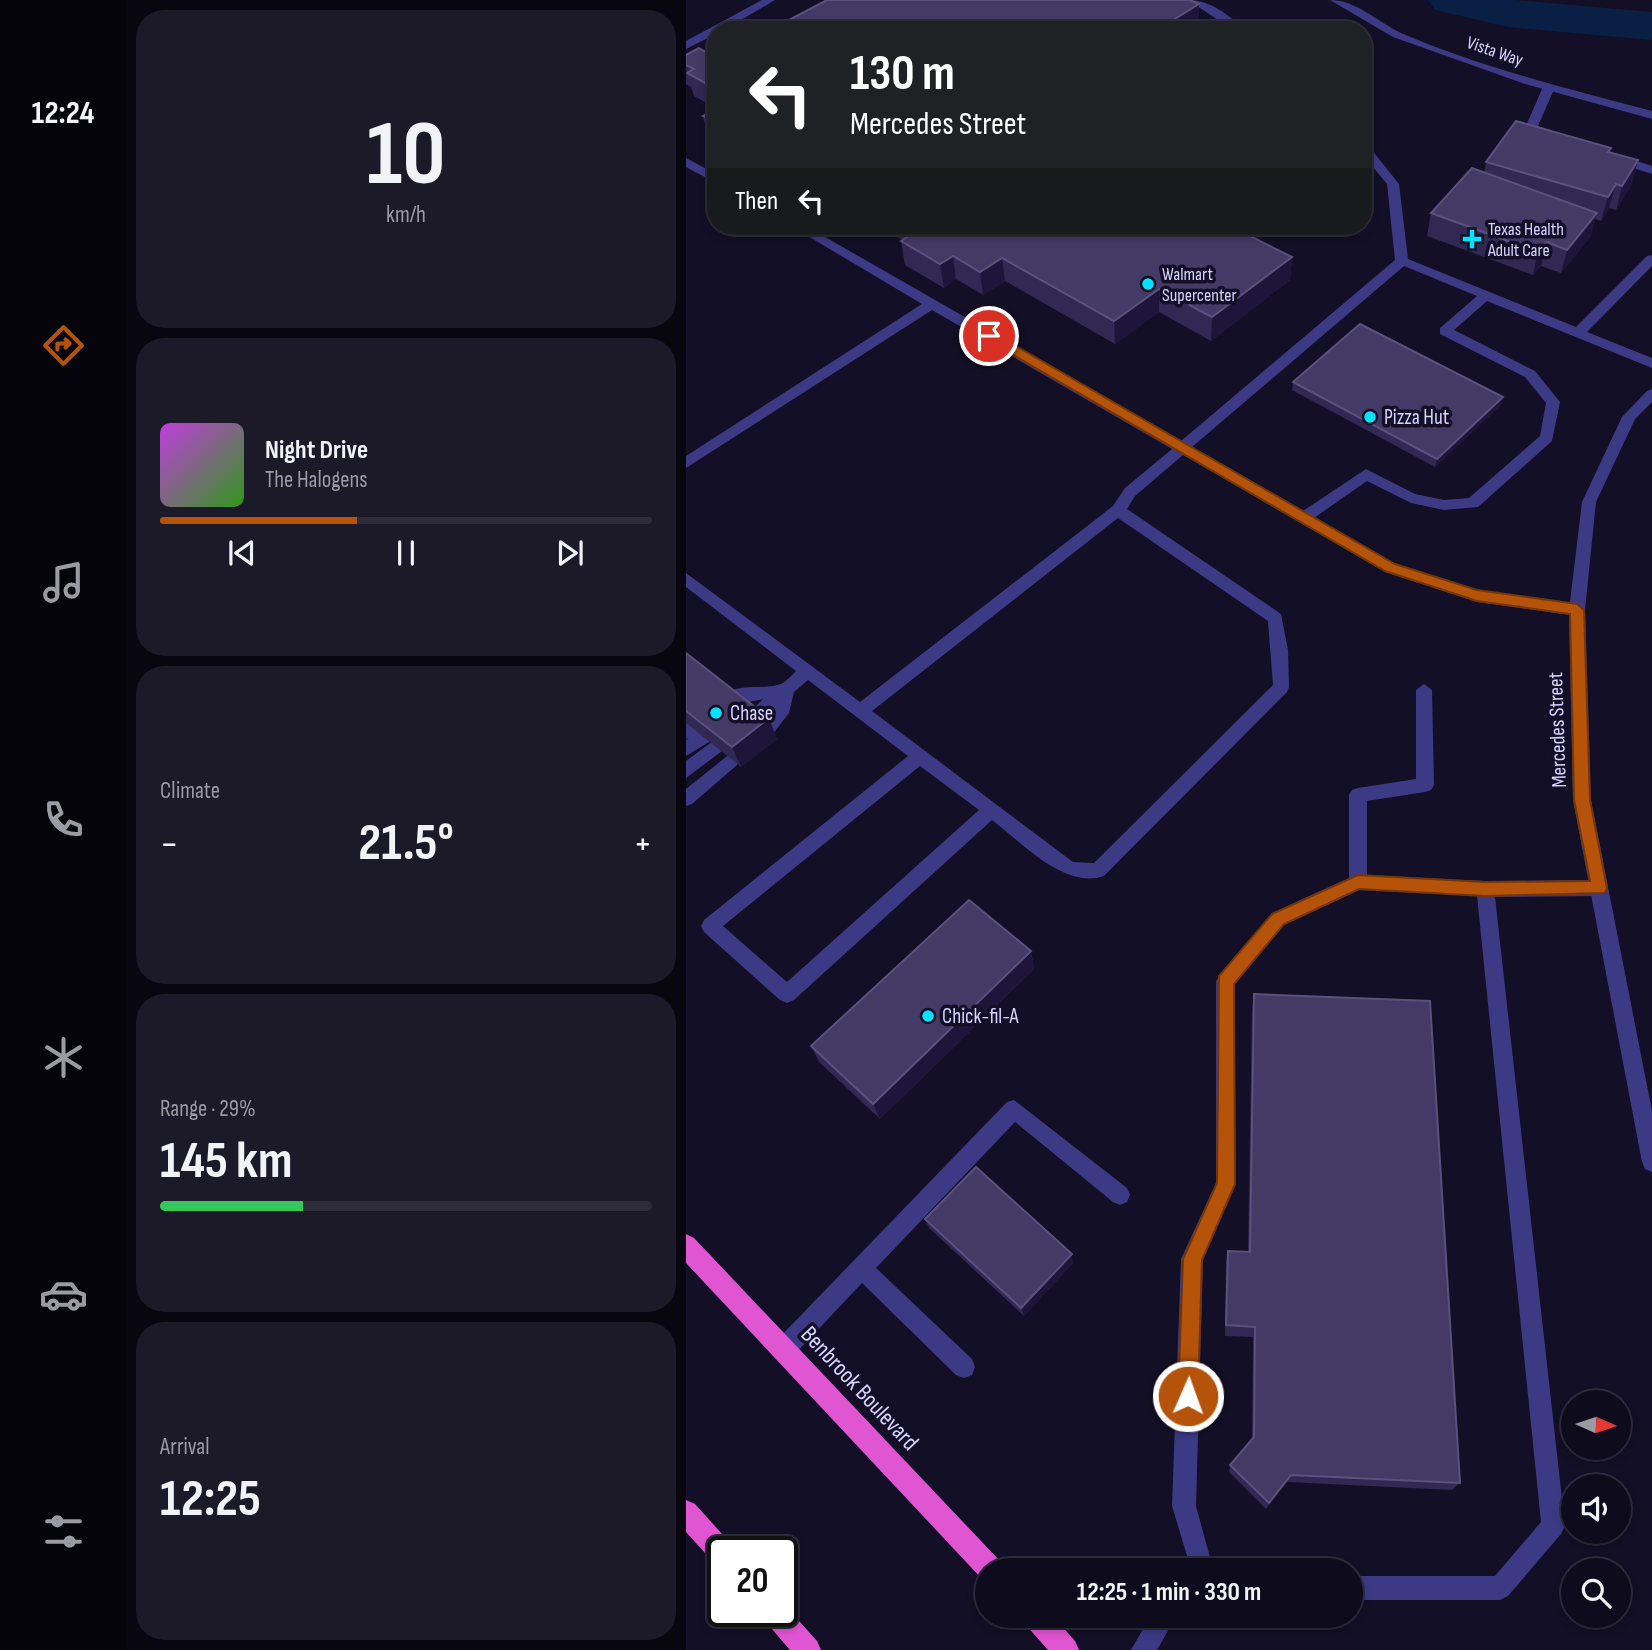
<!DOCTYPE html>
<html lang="en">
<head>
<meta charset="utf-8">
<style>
  body { margin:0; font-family:"Sofia Sans Condensed",sans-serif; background:#1c1929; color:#f1f3f6; height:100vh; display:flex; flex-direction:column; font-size:26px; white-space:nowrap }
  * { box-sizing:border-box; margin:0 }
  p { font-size:23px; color:#9b9ba3 }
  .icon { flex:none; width:38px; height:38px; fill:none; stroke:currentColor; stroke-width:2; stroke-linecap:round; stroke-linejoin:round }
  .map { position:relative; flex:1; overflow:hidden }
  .sheet { display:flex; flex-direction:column; gap:10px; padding:10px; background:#08060f; width:560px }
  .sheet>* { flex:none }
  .top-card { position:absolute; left:21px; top:21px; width:665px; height:214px; border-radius:28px; box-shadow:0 4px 10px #0003,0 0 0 2px #2e2b3b; background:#202124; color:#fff; overflow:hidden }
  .needle { width:46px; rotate:93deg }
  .controls { position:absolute; left:875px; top:1390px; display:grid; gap:14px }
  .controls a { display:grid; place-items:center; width:70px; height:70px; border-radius:50%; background:#0e0b1c; box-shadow:0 4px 10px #0003,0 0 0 2px #2e2b3b; font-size:35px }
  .speed { position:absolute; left:21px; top:1536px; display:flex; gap:14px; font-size:35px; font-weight:700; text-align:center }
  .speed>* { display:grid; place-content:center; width:91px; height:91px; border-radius:50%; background:#0e0b1c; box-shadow:0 4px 10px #0003,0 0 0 2px #2e2b3b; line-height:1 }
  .speed .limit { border:4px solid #111; border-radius:10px; background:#fff; color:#111 }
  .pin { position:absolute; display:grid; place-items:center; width:60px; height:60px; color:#fff; margin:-30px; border:4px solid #fff; border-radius:50%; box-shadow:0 2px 7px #0007 }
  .me { position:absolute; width:77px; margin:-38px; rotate:2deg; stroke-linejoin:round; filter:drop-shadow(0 0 5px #0008) }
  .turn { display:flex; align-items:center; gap:24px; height:147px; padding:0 28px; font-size:32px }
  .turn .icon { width:91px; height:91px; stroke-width:2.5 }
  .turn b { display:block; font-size:49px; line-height:60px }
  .then { display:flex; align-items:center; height:66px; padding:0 28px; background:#0003; gap:14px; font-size:26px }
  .big { font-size:52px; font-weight:700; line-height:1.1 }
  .sheet .widget { flex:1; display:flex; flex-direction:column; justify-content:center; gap:10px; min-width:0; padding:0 24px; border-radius:28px; background:#1c1929 }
  .sheet .dial { align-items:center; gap:0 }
  .dial b { font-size:91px; line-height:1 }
  .song { display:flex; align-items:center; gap:21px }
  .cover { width:84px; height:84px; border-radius:10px; background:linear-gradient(135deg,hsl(290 70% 55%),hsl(110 70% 35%)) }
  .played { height:7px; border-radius:4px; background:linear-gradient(90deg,#b45309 40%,#2e2b3b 40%) }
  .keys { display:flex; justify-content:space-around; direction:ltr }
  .heat { display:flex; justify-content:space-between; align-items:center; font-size:38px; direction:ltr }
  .charge { height:10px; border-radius:5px; background:linear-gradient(90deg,#34c759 29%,#2e2b3b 0) }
  .trip { position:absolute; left:289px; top:1558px; width:388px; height:70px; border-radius:35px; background:#0e0b1c; box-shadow:0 4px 10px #0003,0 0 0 2px #2e2b3b; font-weight:700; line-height:70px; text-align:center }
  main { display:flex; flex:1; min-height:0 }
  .menu { display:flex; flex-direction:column; width:126px; justify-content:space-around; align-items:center; background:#06040b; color:#9b9ba3 }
  .menu .icon { width:49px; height:49px }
  .menu .on { color:#b45309 }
  .menu b { font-size:32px; color:#f1f3f6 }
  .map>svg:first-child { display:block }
</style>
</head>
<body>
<main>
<nav class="menu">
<b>12:24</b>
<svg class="icon on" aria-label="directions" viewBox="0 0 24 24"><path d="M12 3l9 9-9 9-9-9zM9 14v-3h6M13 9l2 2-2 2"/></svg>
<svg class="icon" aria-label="music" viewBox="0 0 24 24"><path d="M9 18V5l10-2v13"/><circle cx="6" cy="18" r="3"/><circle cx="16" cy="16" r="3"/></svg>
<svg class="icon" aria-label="phone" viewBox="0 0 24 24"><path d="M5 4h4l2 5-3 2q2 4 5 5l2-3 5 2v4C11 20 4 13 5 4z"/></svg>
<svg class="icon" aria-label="climate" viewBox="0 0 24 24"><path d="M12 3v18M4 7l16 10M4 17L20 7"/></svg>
<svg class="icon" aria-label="car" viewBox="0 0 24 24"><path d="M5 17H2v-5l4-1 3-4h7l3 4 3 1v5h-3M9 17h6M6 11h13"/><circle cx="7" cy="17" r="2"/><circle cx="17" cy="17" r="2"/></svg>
<svg class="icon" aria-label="filters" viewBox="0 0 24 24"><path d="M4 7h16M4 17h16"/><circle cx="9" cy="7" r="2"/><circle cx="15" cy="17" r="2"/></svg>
</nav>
<section class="sheet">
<div class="widget dial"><b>10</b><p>km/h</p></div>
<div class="widget">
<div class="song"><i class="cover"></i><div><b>Night Drive</b><p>The Halogens</p></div></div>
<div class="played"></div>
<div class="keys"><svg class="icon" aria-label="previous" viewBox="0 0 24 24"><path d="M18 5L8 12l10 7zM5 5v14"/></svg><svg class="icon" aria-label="pause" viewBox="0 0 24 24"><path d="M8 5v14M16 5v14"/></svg><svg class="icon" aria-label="next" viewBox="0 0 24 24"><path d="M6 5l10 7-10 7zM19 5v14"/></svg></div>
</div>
<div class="widget"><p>Climate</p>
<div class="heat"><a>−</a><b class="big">21.5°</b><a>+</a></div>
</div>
<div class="widget"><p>Range · 29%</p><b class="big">145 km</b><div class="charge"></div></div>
<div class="widget"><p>Arrival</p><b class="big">12:25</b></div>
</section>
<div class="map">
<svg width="966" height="1650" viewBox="0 0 966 1650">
  <rect width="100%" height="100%" fill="#130f26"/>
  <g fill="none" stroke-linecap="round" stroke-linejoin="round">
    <polygon fill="#0a1f44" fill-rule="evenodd" points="742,0 830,0 966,12 966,40 822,27 749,10"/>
    <g fill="#3d3a85" fill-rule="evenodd">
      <polygon points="76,0 89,0 38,30 30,30 30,34 0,49 0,41"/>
      <path d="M502 0C524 0 543 15 559 30H547Z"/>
      <polygon points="863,84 869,87 852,126 870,133 870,139 866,140 839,128 857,87"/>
      <path d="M677 143 681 144 713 184 722 259 890 327 961 256 966 255V266L901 332 966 358V368L801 301 768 330 849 371 874 402 866 441 792 507 758 510 725 503 681 481 628 518 709 564 791 590 891 604 897 606 899 610 897 614 891 616 791 602 699 572 497 455 449 496 441 509 595 614 602 650 603 687 601 692 418 876C379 890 335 842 306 820L108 1000 101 1003 94 1000 18 932 15 926 18 920 222 756 122 680 108 692 103 713 86 735H74L72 730 87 709 66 725 58 718 77 699 44 706 36 699C48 680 79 692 97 683 101 680 106 675 110 671L0 587V573L174 702 427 506 439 488 486 449 246 310 0 468V456L236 304 105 226H120L495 441 709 260 701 184 677 155ZM718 266 791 296 754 328V334L839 377 860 403 854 436 783 498 758 500 729 494 680 469 617 511 506 447ZM432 518 582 621 587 685 408 863 387 862 186 711ZM234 766 293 810 101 982 37 926Z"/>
      <polygon points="929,154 966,166 966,174 925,161 925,155"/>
      <polygon points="0,158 30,174 30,183 0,167"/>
      <polygon points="738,684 746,690 748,785 745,790 739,792 681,801 681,875 799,881 913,880 919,883 922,888 919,893 913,896 809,897 879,1526 875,1534 822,1596 814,1600 665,1600 665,1576 809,1576 855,1522 791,896 673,890 598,925 548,984 550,1184 517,1260 510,1506 525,1561 521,1569 505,1569 486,1506 495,1259 530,1183 530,981 586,913 663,878 663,795 666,790 672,788 730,779 730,690"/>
      <polygon points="6,721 12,723 12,732 23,732 25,737 23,742 0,756 0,740 3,738 0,739 0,723"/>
      <polygon points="30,739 36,741 38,746 36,751 0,778 0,761"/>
      <polygon points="45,753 51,755 53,760 51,765 6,804 0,806 0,789"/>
      <polygon points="328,1100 441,1188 444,1195 441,1202 434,1205 427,1202 329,1122 190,1268 286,1359 289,1367 286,1375 278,1378 270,1375 176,1283 107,1356 99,1359 91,1356 88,1348 91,1340 321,1102"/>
      <polygon points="465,1615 491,1615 471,1650 445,1650"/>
    </g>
    <g fill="#3d3a85" fill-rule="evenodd">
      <path d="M644 0C670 0 692 22 715 33 793 67 884 89 966 111V119L839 84 707 37Z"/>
      <polygon points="966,389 966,402 949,419 910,502 899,610 905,800 966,1111 966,1172 959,1169 956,1162 887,800 883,610 896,502 936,417 961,391"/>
    </g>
    <g fill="#e055d1" fill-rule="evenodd">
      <polygon points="0,1234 8,1238 314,1561 318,1570 301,1570 301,1581 296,1579 0,1263"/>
      <polygon points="0,1500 9,1504 46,1545 49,1552 37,1552 37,1567 28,1563 0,1532"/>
      <polygon points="97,1603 131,1641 135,1650 104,1650 79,1621 75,1612 96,1612"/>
      <polygon points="335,1615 366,1615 389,1641 393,1650 362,1650 339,1624"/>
    </g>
  </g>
  <g fill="#312854">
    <polygon points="0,55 30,58 30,108 8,96 5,87 0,84"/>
    <polygon points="30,109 30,143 23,139 17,116"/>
    <polygon points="924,152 952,160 946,184 930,210 923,208 915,221 909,219 905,236 875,273 855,266 847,275 741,236 745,213 798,173 800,162"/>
    <polygon points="193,226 591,226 572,240 606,257 604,280 525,341 473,312 429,344 319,281 297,295 270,279 258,288 219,265 215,241 217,240"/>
    <polygon points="607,382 817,397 815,405 749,467 606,390"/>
    <polygon points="0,653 91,739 55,767 0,723"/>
    <polygon points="345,951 348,969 194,1119 133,1062 125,1046"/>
    <polygon points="568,994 774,1483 766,1490 601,1482 580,1509 543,1472 544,1465 566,1439 567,1337 539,1336 540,1263 542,1251 562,1252 566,1011"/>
    <polygon points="239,1219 387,1263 338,1316 243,1228"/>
  </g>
  <g fill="#1d163a">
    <polygon points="513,4 513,27 508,30 471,30"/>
    <polygon points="952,160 946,184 930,210 936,186"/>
    <polygon points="930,184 923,208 915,221 922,197"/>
    <polygon points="911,213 905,236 875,273 881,250"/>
    <polygon points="561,226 591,226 553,254 554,231"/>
    <polygon points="861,242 855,266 847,275 852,252"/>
    <polygon points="267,256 270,279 258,288 254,264"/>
    <polygon points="606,257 604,280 525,341 526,317"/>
    <polygon points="316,258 319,281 297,295 294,272"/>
    <polygon points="473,289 473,312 429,344 428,321"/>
    <polygon points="817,397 815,405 749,467 751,459"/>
    <polygon points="83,718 91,739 55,767 46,747"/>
    <polygon points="345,951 348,969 194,1119 187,1104"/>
    <polygon points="386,1254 387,1263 338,1316 335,1308"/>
    <polygon points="605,1475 601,1482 580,1509 583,1503"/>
  </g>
  <g fill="#433a66" stroke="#5a527e" stroke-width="2">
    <polygon points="141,0 504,0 513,4 471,30 84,30"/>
    <polygon points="13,48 30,58 30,89 1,73 8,69 0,65 0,55"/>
    <polygon points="30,109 30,123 17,116"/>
    <polygon points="830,121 925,148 922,152 952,160 936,186 930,184 922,197 800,162"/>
    <polygon points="786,168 911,213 881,250 861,242 852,252 745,213"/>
    <polygon points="229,226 561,226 554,231 606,257 526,317 473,289 428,321 316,258 294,272 267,256 254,264 215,241 234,229"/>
    <polygon points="674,324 817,397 751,459 607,382"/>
    <polygon points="0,653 83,718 46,747 0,711"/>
    <polygon points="283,900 345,951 187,1104 125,1046"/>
    <polygon points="568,994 744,1001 774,1483 605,1475 583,1503 544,1465 568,1437 569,1327 540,1325 542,1251 564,1252"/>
    <polygon points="290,1167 386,1254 335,1308 239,1219"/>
  </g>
  <polygon fill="#b45309" stroke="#753606" stroke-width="2" points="298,333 307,333 709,564 791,590 891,604 898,610 904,800 921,888 919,893 799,896 673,889 598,924 548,984 549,1184 516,1260 512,1396 509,1404 502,1407 495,1404 492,1396 497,1259 531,1183 533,976 586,914 672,875 799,882 904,881 888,800 884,614 791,601 699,571 298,338"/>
  <g fill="#00e5ff" stroke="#130f26" stroke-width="2.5">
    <path d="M782.5 228.5h7v7h7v7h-7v7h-7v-7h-7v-7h7z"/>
    <circle cx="462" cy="284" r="7"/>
    <circle cx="684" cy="417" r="7"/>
    <circle cx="30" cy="713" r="7"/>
    <circle cx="242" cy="1016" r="7"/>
  </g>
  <g text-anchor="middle" stroke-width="7" stroke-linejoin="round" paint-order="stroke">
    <g font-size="18" fill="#d9d4ff" stroke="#130f26">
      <text transform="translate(809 51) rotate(19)" y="6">Vista Way</text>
    </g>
    <g font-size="18" fill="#d9d4ff" stroke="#130f26" text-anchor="start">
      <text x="802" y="235">Texas Health<tspan x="802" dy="21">Adult Care</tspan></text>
      <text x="476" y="280">Walmart<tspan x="476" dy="21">Supercenter</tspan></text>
    </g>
    <g font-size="21" fill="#d9d4ff" stroke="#130f26" text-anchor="start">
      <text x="698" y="424">Pizza Hut</text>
      <text x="44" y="720">Chase</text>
      <text x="256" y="1023">Chick-fil-A</text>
    </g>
    <g font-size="21" fill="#d9d4ff" stroke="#130f26">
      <text transform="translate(871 730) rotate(-92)" y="7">Mercedes Street</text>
    </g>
    <g font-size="24" fill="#d9d4ff" stroke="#130f26">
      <text transform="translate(174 1388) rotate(47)" y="8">Benbrook Boulevard</text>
    </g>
  </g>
</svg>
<div class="controls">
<a><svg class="needle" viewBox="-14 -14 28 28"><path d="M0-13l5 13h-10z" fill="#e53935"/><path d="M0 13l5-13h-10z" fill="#9b9ba3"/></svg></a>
<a><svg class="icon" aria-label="sound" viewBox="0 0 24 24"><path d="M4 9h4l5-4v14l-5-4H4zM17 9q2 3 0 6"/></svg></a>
<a><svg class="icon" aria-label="search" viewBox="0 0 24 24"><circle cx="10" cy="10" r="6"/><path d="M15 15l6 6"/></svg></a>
</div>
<div class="speed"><div class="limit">20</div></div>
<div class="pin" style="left:303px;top:336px;background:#d93025"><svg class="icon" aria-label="arrive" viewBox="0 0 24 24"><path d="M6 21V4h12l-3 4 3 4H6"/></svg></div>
<svg class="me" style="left:502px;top:1396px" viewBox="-20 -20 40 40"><circle r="17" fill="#b45309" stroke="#fff" stroke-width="3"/><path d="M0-11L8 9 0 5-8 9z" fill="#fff"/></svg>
<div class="trip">12:25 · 1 min · 330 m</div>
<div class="top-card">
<div class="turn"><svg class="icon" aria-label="left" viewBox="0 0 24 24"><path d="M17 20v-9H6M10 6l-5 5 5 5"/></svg><div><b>130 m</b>Mercedes Street</div></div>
<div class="then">Then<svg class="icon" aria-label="left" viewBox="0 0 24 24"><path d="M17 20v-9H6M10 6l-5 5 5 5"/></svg></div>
</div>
</div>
</main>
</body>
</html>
